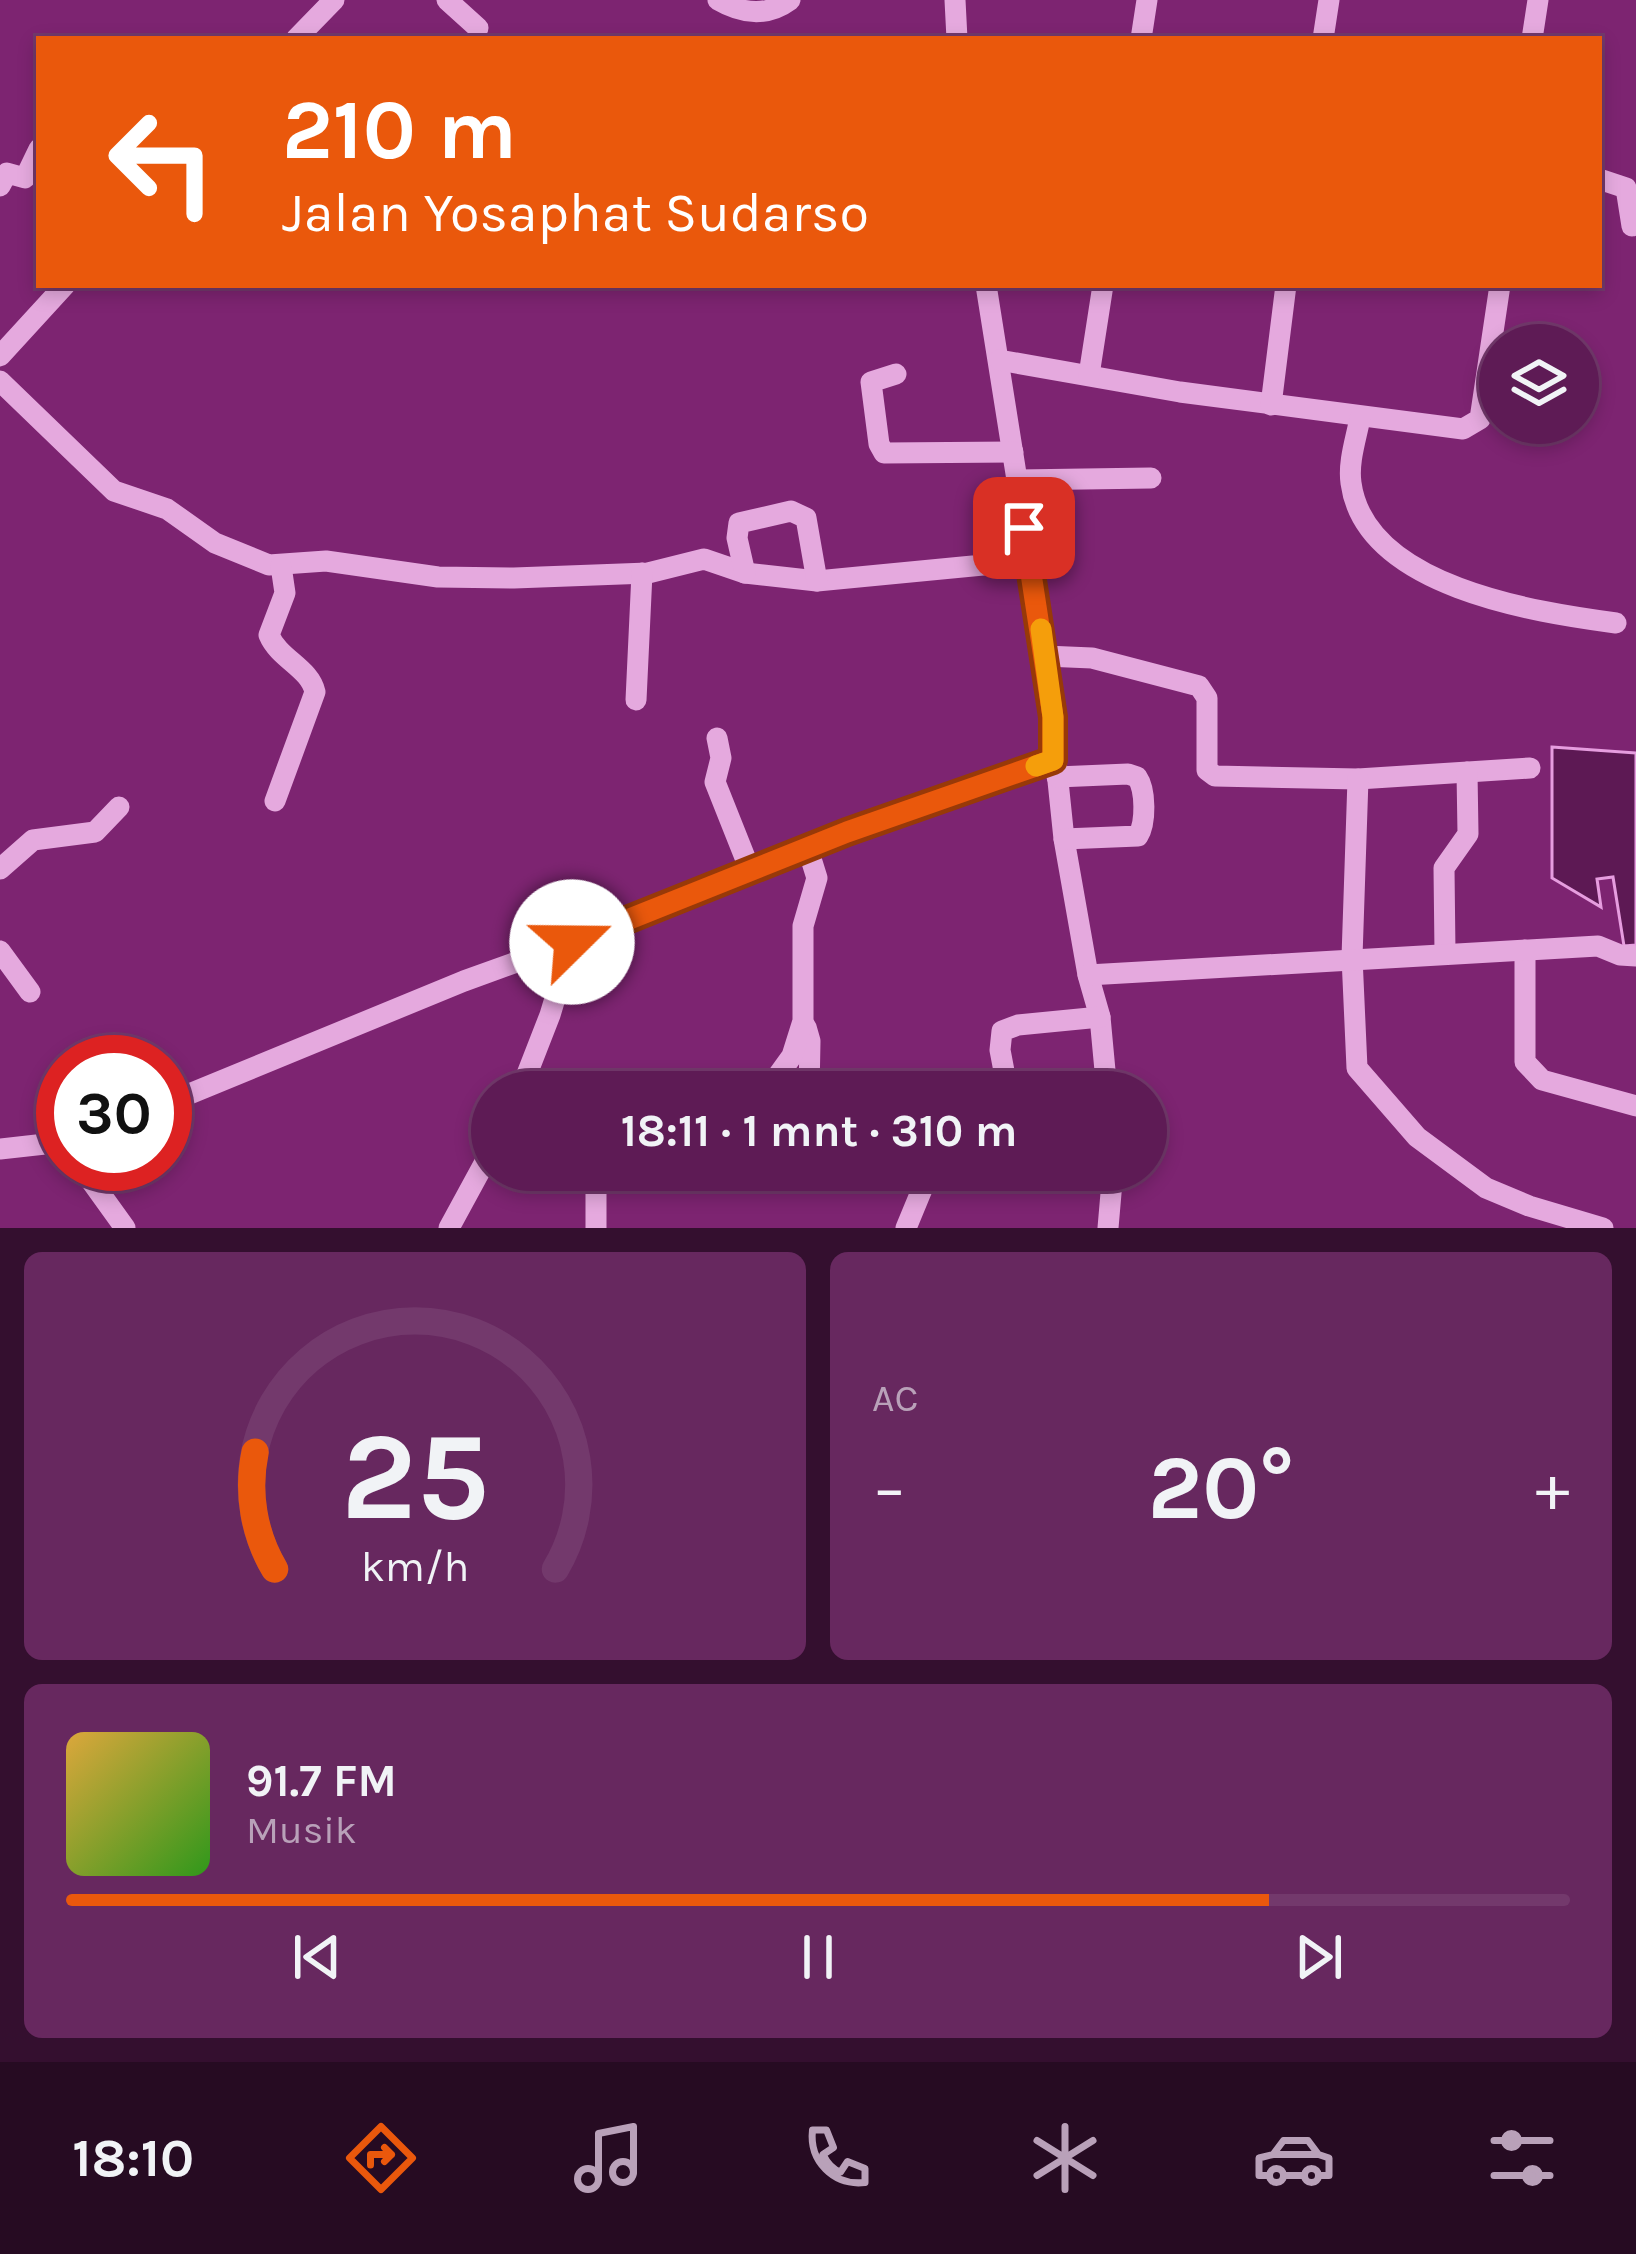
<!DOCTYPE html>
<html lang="id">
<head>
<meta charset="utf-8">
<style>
  body { margin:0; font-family:Karla,sans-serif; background:#67285f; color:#f1f3f6; height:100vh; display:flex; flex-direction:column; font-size:45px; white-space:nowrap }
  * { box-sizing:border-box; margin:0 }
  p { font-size:39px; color:#b9a1b9 }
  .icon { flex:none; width:66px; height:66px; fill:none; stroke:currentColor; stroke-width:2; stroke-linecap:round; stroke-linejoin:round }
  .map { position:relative; height:1228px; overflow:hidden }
  .panel { display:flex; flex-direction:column; gap:24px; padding:24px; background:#340f2f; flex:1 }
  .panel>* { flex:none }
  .hud { position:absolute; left:36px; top:36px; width:1566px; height:252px; border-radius:0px; box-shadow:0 6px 18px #0003,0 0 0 3px #73396c; background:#ea580c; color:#fff; overflow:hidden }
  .controls { position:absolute; left:1479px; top:324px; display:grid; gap:24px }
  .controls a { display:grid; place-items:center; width:120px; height:120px; border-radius:50%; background:#5e1b55; box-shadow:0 6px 18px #0003,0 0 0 3px #73396c; font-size:60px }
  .speed { position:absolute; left:36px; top:1035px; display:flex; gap:24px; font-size:60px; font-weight:700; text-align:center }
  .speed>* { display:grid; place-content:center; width:156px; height:156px; border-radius:50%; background:#5e1b55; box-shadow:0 6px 18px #0003,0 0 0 3px #73396c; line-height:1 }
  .speed .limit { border:18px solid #d22; background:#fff; color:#111 }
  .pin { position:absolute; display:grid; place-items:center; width:102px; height:102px; color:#fff; margin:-51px; border-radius:24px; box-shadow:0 6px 18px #0006 }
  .me { position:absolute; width:132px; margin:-66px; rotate:68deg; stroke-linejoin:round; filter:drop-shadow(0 0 9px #0008) }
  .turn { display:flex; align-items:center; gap:42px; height:252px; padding:0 48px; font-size:54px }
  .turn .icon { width:156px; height:156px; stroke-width:2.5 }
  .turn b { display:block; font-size:84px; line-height:102px }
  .big { font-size:90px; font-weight:700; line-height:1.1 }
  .panel .tile { flex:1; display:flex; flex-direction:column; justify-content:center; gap:18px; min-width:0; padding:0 42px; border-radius:18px; background:#67285f }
  .panel .dial { align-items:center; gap:0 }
  .dial svg { height:312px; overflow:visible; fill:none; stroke:#73396c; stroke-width:7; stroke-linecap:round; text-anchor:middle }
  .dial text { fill:#f1f3f6; stroke:none }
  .song { display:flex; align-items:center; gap:36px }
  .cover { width:144px; height:144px; border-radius:18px; background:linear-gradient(135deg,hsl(40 70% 55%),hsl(110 70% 35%)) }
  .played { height:12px; border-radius:6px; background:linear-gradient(90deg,#ea580c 80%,#73396c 80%) }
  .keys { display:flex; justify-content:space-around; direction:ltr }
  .heat { display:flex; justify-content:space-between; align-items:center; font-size:66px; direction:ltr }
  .panel .tiles { flex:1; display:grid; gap:24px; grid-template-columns:1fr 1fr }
  .tile:last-child { grid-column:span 2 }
  .trip { position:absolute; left:471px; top:1071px; width:696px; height:120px; border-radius:60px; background:#5e1b55; box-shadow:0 6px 18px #0003,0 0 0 3px #73396c; font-weight:700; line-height:120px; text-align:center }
  .menu { display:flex; height:192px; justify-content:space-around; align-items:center; background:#260b22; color:#b9a1b9 }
  .menu .icon { width:84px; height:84px }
  .menu .active { color:#ea580c }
  .menu b { font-size:54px; color:#f1f3f6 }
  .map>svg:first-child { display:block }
</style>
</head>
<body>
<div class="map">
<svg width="1636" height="1228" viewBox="0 0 1636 1228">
  <rect width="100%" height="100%" fill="#7d2471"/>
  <polygon fill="#5d1954" stroke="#e69ddf" stroke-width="3" points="1552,747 1636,753 1636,945 1624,946 1613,877 1597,879 1601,907 1552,878"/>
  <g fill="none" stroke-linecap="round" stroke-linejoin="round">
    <g stroke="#e5a9de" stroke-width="21">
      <polyline points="447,0 478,28"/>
      <path d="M718 0C742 14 767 17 790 0"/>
      <polyline points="955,0 957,39"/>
      <polyline points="296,39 334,0"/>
      <polyline points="1141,39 1147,0"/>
      <polyline points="1323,39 1329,0"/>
      <polyline points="1532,39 1538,0"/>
      <polyline points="1599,179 1626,188 1632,226"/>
      <polyline points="0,186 7,173 25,178 39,149"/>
      <polyline points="986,285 1045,656 1064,839 1088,975 1100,1017 1107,1092"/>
      <polyline points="0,356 65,285"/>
      <polyline points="999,360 1180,392 1463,429 1480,419 1500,285"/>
      <polyline points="896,374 871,382 879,444 884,453 1013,452"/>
      <polyline points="1089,375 1103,285"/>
      <polyline points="0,381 114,491 167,509 215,543 269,565 326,561 438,577 514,578 648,573 704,559 745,573 817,581 983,565 989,501 1019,496"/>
      <polyline points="1271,405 1286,285"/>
      <path d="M1360 418C1356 439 1348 462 1351 483 1365 587 1535 612 1616 623"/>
      <polyline points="1017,480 1151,478"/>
      <polyline points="745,573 737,538 739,523 791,511 806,518 817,581"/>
      <polyline points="1045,656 1092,658 1199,686 1207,698 1207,770 1215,776 1358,779 1530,768"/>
      <polyline points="636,700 642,573"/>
      <polyline points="717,738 721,758 715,782 750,870"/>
      <path d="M1057 777 1128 774 1137 777C1146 790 1146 823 1138 836L1064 839"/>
      <polyline points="1358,779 1352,957 1357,1068 1417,1137 1486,1188 1529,1206 1603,1228"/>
      <path d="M275 801 315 692C310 668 279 659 269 635L285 593 281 566"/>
      <polyline points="0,869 33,840 95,832 119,807"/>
      <polyline points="1525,950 1525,1062 1542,1080 1636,1106"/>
      <polyline points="0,951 30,992"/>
      <polyline points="1445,953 1444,868 1468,834 1467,772"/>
      <polyline points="1088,975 1598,946 1620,955 1636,956"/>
      <polyline points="806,1027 810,1041 809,1092"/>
      <polyline points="520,1092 550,1015 572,942"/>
      <polyline points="766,1092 792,1056 803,1021 803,926 817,878 807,846"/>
      <polyline points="1008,1092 1000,1050 1002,1031 1018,1025 1100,1017"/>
      <polyline points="165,1104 464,981 572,942 807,846 1053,760"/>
      <polyline points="0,1149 63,1142"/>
      <polyline points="79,1164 125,1228"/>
      <polyline points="596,1170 596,1228"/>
      <polyline points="765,1179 774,1170"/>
      <polyline points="449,1228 492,1149"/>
      <polyline points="906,1228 930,1170"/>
      <polyline points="1108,1228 1113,1170"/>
    </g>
  </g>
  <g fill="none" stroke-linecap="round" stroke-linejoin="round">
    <g stroke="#983908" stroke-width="30">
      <polyline id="route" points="572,942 847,832 1053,760 1053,717 1024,528"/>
    </g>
    <use href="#route" stroke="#ea580c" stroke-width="21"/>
    <polyline stroke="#f59e0b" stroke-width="21" points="1036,766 1053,760 1053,717 1041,629"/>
  </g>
</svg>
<div class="controls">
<a><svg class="icon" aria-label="layers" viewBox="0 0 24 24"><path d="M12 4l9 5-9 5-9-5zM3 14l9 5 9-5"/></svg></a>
</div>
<div class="speed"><div class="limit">30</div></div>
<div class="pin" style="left:1024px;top:528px;background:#d93025"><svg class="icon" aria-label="arrive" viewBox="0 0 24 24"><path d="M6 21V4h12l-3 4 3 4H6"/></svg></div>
<svg class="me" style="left:572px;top:942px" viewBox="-20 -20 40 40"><circle r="19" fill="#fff"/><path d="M0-13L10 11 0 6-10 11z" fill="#ea580c"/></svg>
<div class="trip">18:11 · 1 mnt · 310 m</div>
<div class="hud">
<div class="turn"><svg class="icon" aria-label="left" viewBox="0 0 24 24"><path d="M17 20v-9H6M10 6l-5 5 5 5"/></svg><div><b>210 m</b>Jalan Yosaphat Sudarso</div></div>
</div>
</div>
<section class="panel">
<div class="tiles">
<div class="tile dial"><svg viewBox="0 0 100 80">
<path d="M14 69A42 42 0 1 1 86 69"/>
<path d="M14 69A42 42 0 0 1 9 39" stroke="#ea580c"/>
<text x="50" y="56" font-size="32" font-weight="700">25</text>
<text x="50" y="72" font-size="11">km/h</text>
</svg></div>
<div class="tile"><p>AC</p>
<div class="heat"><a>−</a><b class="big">20°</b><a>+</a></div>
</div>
<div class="tile">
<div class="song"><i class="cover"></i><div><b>91.7 FM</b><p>Musik</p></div></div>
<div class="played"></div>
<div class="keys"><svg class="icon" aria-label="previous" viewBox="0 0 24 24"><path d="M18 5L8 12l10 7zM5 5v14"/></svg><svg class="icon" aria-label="pause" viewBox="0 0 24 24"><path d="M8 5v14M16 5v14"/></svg><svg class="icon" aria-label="next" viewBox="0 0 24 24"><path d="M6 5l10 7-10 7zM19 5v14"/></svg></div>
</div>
</div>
</section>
<nav class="menu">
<b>18:10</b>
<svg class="icon active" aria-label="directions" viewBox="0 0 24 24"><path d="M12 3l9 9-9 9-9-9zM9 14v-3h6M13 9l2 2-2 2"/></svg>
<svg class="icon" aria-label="music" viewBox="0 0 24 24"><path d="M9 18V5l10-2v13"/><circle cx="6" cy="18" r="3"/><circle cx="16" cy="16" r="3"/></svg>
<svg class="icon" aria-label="phone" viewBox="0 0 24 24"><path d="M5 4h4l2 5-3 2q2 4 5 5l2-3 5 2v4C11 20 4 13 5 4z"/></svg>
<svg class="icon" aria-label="climate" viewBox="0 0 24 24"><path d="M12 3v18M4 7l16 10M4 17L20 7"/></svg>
<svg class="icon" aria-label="car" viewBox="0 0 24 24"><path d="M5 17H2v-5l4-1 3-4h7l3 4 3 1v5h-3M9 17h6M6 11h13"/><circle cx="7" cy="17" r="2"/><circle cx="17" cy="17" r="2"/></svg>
<svg class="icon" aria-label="filters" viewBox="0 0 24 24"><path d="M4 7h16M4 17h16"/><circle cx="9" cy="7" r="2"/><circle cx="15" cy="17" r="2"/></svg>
</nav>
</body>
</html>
